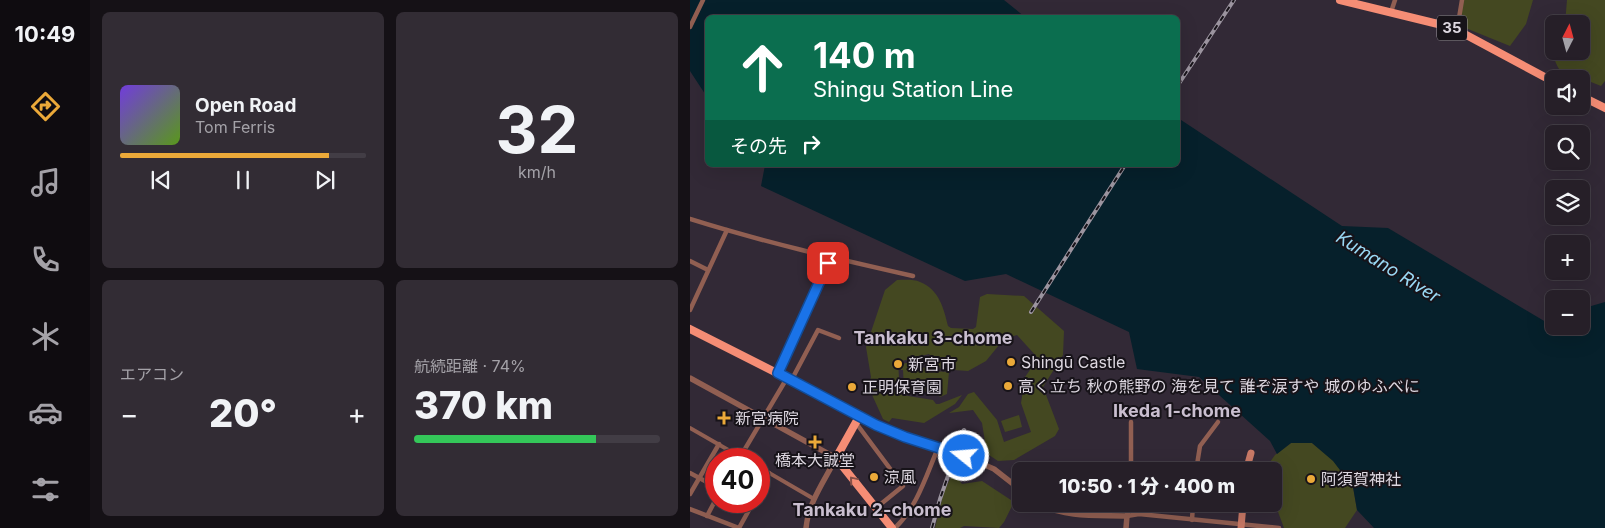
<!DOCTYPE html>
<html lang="ja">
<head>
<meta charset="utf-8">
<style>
  body { margin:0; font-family:Inter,"Noto Sans JP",sans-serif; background:#322c34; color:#f1f3f6; height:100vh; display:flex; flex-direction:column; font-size:19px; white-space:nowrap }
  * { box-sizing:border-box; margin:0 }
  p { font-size:16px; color:#a4a2a8 }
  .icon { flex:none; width:28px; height:28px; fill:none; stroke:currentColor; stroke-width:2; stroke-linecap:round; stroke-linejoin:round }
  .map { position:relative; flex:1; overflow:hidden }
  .details { display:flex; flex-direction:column; gap:12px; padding:12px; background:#151116; width:600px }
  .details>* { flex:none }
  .banner { position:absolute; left:15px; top:15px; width:475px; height:152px; border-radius:8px; box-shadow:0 5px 20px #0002,0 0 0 1px #423d45; background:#0b6e4f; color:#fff; overflow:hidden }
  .needle { width:32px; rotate:6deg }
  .buttons { position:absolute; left:855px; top:15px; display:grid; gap:10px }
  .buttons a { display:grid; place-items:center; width:45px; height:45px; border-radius:8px; background:#261f28; box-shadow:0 5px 20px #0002,0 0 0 1px #423d45; font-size:25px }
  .speed { position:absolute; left:15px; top:448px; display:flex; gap:10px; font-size:25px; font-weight:700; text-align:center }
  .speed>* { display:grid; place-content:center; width:65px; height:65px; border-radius:50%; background:#261f28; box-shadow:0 5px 20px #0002,0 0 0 1px #423d45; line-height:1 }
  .speed .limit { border:8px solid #d22; background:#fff; color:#111 }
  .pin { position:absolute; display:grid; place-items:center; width:42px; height:42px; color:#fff; margin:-21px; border-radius:10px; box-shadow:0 2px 8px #0006 }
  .me { position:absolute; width:55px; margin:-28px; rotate:287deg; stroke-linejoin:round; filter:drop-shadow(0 0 4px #0008) }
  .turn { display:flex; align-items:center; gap:18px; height:105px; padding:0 25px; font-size:22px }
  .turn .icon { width:65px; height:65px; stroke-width:2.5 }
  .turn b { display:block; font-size:35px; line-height:42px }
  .then { display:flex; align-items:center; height:48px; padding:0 25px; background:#0003; gap:10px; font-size:19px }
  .big { font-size:38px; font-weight:800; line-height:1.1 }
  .details .tile { flex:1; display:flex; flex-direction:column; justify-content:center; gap:8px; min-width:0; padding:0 18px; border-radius:8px; background:#322c34 }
  .details .dial { align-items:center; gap:0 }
  .dial b { font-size:65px; line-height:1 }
  .song { display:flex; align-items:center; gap:15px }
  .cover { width:60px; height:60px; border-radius:8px; background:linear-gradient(135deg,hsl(260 70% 55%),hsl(90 70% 35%)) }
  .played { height:5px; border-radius:2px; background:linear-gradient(90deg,#eba939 85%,#423d45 85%) }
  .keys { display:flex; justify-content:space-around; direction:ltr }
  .heat { display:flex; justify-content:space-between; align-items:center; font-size:28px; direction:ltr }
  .charge { height:8px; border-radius:4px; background:linear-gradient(90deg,#34c759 74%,#423d45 0) }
  .details .tiles { flex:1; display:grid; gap:12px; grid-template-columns:repeat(2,1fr) }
  .trip { position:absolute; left:322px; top:462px; width:270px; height:50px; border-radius:8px; background:#261f28; box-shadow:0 5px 20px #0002,0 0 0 1px #423d45; font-weight:800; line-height:50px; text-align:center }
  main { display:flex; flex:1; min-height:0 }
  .tab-bar { display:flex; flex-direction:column; width:90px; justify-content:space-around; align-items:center; background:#0f0c10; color:#a4a2a8 }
  .tab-bar .icon { width:35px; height:35px }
  .tab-bar .selected { color:#eba939 }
  .tab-bar b { font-size:22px; color:#f1f3f6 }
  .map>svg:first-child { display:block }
</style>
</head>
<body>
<main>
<nav class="tab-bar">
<b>10:49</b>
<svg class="icon selected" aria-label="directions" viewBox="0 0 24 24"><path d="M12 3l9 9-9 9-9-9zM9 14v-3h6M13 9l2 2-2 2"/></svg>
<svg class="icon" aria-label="music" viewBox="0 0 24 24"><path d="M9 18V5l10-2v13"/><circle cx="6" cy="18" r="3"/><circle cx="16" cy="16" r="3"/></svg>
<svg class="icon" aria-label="phone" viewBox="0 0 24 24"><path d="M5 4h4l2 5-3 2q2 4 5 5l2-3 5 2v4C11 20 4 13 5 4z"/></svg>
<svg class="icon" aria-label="climate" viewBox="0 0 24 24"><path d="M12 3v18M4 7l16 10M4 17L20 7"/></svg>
<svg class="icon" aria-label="car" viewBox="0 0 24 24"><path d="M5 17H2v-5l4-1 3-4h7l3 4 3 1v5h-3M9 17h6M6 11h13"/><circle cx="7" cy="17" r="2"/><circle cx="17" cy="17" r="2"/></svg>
<svg class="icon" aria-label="filters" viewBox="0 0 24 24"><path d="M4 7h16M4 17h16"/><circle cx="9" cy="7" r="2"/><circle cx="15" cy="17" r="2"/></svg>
</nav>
<section class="details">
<div class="tiles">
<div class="tile">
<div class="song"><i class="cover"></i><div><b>Open Road</b><p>Tom Ferris</p></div></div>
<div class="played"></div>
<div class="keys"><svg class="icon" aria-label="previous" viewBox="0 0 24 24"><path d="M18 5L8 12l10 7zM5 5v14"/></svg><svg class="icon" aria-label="pause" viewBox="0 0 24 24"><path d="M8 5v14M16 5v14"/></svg><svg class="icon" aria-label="next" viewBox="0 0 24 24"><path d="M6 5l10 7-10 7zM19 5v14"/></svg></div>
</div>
<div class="tile dial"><b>32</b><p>km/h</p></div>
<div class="tile"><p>エアコン</p>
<div class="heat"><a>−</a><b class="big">20°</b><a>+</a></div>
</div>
<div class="tile"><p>航続距離 · 74%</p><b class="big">370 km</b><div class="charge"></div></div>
</div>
</section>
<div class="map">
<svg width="915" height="528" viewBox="0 0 915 528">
  <rect width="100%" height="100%" fill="#322936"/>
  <g fill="#444821">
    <polygon points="771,0 843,0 836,24 820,46 773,27"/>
    <path d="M877 0H915V81L911 86 896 80 893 85 891 84V79C873 79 869 71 863 56L865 51H891V24H875Z"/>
    <path d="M207 280C214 280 224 279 230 282 249 289 254 309 258 326L261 328 283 329 286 327 290 297 297 294 334 296 374 331 373 355 353 387 369 429 365 436 324 460 308 461 299 455 296 448 292 423 283 410 259 413 269 407 278 394 284 392 307 420 314 442 341 432 331 403 335 377 347 360V357L327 335 314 339 296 361 278 371 251 369 239 354 208 362 210 393 212 395 243 400 246 404H249L272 395 265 404 234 423 202 418 199 422 193 419 178 386 181 377 176 347 195 290Z"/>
    <polygon points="222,361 225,370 236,367 240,371 259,372 257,394 250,397 247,393 214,389 213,370 211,370 210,365"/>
    <polygon points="329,415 332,427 315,432 311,421"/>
    <polygon points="601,443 622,443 643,460 663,487 667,510 655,528 594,528 584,501 584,471 576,471 575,469 585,455"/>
    <polygon points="261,477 268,479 272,484 292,481 324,502 314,522 309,528 274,526 270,528 245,528 254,491"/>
  </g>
  <g fill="#06202b">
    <polygon points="0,0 314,0 335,17 18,18 17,97 0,71"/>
    <polygon points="488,118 652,226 698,228 866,328 868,326 891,326 891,309 915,302 915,528 684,528 667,510 663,487 643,461 622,443 601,443 587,454 580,441 509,377 447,369 439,332 316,274 275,281 71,186 75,165 488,165"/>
  </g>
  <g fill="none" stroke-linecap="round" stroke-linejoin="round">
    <g stroke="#915f52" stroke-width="4">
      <polyline points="0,428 54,459"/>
      <polyline points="69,467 124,499"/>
    </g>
    <g stroke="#915f52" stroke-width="4.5">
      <polyline points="701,12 705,0"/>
      <polyline points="0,27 13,0"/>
      <polyline points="767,30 772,0"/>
      <path d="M0 219C73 242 148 259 223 276"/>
      <polyline points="119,252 134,273"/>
      <polyline points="0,261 18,270"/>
      <polyline points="0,310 37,230"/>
      <polyline points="87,373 138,263"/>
      <polyline points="101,381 128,330 149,338"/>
      <polyline points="441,422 441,471"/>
      <polyline points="166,423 213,486 186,508"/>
      <polyline points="49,459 97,378"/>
      <polyline points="506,471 510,446 528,422"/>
      <polyline points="0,473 26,487"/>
      <polyline points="69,492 79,473"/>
      <polyline points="0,494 29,444"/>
      <polyline points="438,504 437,516 449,514 589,528"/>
      <polyline points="0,509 49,528 64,501"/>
      <polyline points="17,516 26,499"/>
      <polyline points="502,520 503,504"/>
      <path d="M205 528C227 507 236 476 248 448"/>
    </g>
    <g stroke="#915f52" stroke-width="5.5">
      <path d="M0 378 146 458C135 480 118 503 116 528"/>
      <path d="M170 415C197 433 231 443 262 453"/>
      <polyline points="274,456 304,469 331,490"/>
      <path d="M350 504C375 518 409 515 437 516L436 528"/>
    </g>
    <g stroke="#c97966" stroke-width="7">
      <polyline points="556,471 561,453"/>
      <polyline points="551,528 553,504"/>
    </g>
    <g stroke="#f58d75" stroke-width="8">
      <polyline points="650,0 748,24 767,30 864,82"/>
      <polyline points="891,96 915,108"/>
      <polyline points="0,329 170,415 146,458 202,528"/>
    </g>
    <g stroke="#9b949f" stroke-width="4">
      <g id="rail">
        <polyline points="488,85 544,0"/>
        <polyline points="341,312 435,165"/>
        <polyline points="242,528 250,499 274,430"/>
      </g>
    </g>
    <use href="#rail" stroke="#171319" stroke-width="2" stroke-dasharray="5.5" stroke-linecap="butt"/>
    <polyline stroke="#915f52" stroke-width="5.5" points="262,453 274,456"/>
  </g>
  <defs><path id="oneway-chevron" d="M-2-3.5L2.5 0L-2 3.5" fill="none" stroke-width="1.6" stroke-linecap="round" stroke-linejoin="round" transform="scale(1.25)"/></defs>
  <use stroke="#865047" href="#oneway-chevron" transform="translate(163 480) rotate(-130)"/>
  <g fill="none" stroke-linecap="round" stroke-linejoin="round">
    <g stroke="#114b97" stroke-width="12">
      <polyline id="route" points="138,263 88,373 186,425 215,437 274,456"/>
    </g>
    <use href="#route" stroke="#1a73e8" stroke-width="9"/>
  </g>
  <g fill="#eba939" stroke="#171319" stroke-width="2">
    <circle cx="321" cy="362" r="5"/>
    <circle cx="208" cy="364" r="5"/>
    <circle cx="318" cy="386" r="5"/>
    <circle cx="162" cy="387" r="5"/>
    <path d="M31.5 410.5h5v5h5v5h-5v5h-5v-5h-5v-5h5z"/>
    <path d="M122.5 434.5h5v5h5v5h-5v5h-5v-5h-5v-5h5z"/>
    <circle cx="184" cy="477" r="5"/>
    <circle cx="621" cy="479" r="5"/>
  </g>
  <g text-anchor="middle" stroke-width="4" stroke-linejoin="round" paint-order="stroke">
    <rect fill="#171319" stroke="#a29ca4" stroke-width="1" x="747" y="15.5" width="30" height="25" rx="4"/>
    <g font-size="15" font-weight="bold" fill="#ddd7e0">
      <text x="762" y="33">35</text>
    </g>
    <g font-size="16" fill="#ddd7e0" stroke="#171319" text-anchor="start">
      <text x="331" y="368">Shingū Castle</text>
      <text x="218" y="370">新宮市</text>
      <text x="328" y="392">高く立ち 秋の熊野の 海を見て 誰ぞ涙すや 城のゆふべに</text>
      <text x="172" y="393">正明保育園</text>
      <text x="45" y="424">新宮病院</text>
      <text x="125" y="466" text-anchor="middle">橋本大誠堂</text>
      <text x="194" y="483">涼風</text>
      <text x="631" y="485">阿須賀神社</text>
    </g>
    <g font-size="18" font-style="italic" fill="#99d8f4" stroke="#171319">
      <text transform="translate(698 267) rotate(32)" y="6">Kumano River</text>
    </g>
    <g font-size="18" font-weight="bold" fill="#cabfd0" stroke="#171319">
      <text x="243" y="344">Tankaku 3-chome</text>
      <text x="487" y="417">Ikeda 1-chome</text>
      <text x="182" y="516">Tankaku 2-chome</text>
    </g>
  </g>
</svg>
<div class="buttons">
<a><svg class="needle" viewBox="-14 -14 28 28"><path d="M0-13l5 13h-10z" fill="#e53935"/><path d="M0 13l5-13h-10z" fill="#a4a2a8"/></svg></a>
<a><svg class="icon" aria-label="sound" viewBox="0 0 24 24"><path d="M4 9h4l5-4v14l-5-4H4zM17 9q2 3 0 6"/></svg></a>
<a><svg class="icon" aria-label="search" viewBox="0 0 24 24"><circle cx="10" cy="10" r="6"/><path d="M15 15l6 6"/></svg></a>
<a><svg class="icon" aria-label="layers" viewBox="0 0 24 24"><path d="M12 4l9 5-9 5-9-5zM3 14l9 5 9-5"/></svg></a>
<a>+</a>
<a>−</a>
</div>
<div class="speed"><div class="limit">40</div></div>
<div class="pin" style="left:138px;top:263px;background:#d93025"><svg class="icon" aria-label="arrive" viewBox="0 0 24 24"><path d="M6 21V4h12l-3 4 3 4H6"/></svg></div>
<svg class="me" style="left:274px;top:456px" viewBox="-20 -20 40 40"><circle r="17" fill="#1a73e8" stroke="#fff" stroke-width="3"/><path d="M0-11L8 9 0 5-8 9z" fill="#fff"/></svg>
<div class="trip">10:50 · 1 分 · 400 m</div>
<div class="banner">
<div class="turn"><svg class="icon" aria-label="ahead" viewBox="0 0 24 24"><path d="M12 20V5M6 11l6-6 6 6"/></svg><div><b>140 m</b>Shingu Station Line</div></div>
<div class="then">その先<svg class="icon" aria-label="right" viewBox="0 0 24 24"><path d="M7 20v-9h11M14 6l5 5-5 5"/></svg></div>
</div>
</div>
</main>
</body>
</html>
